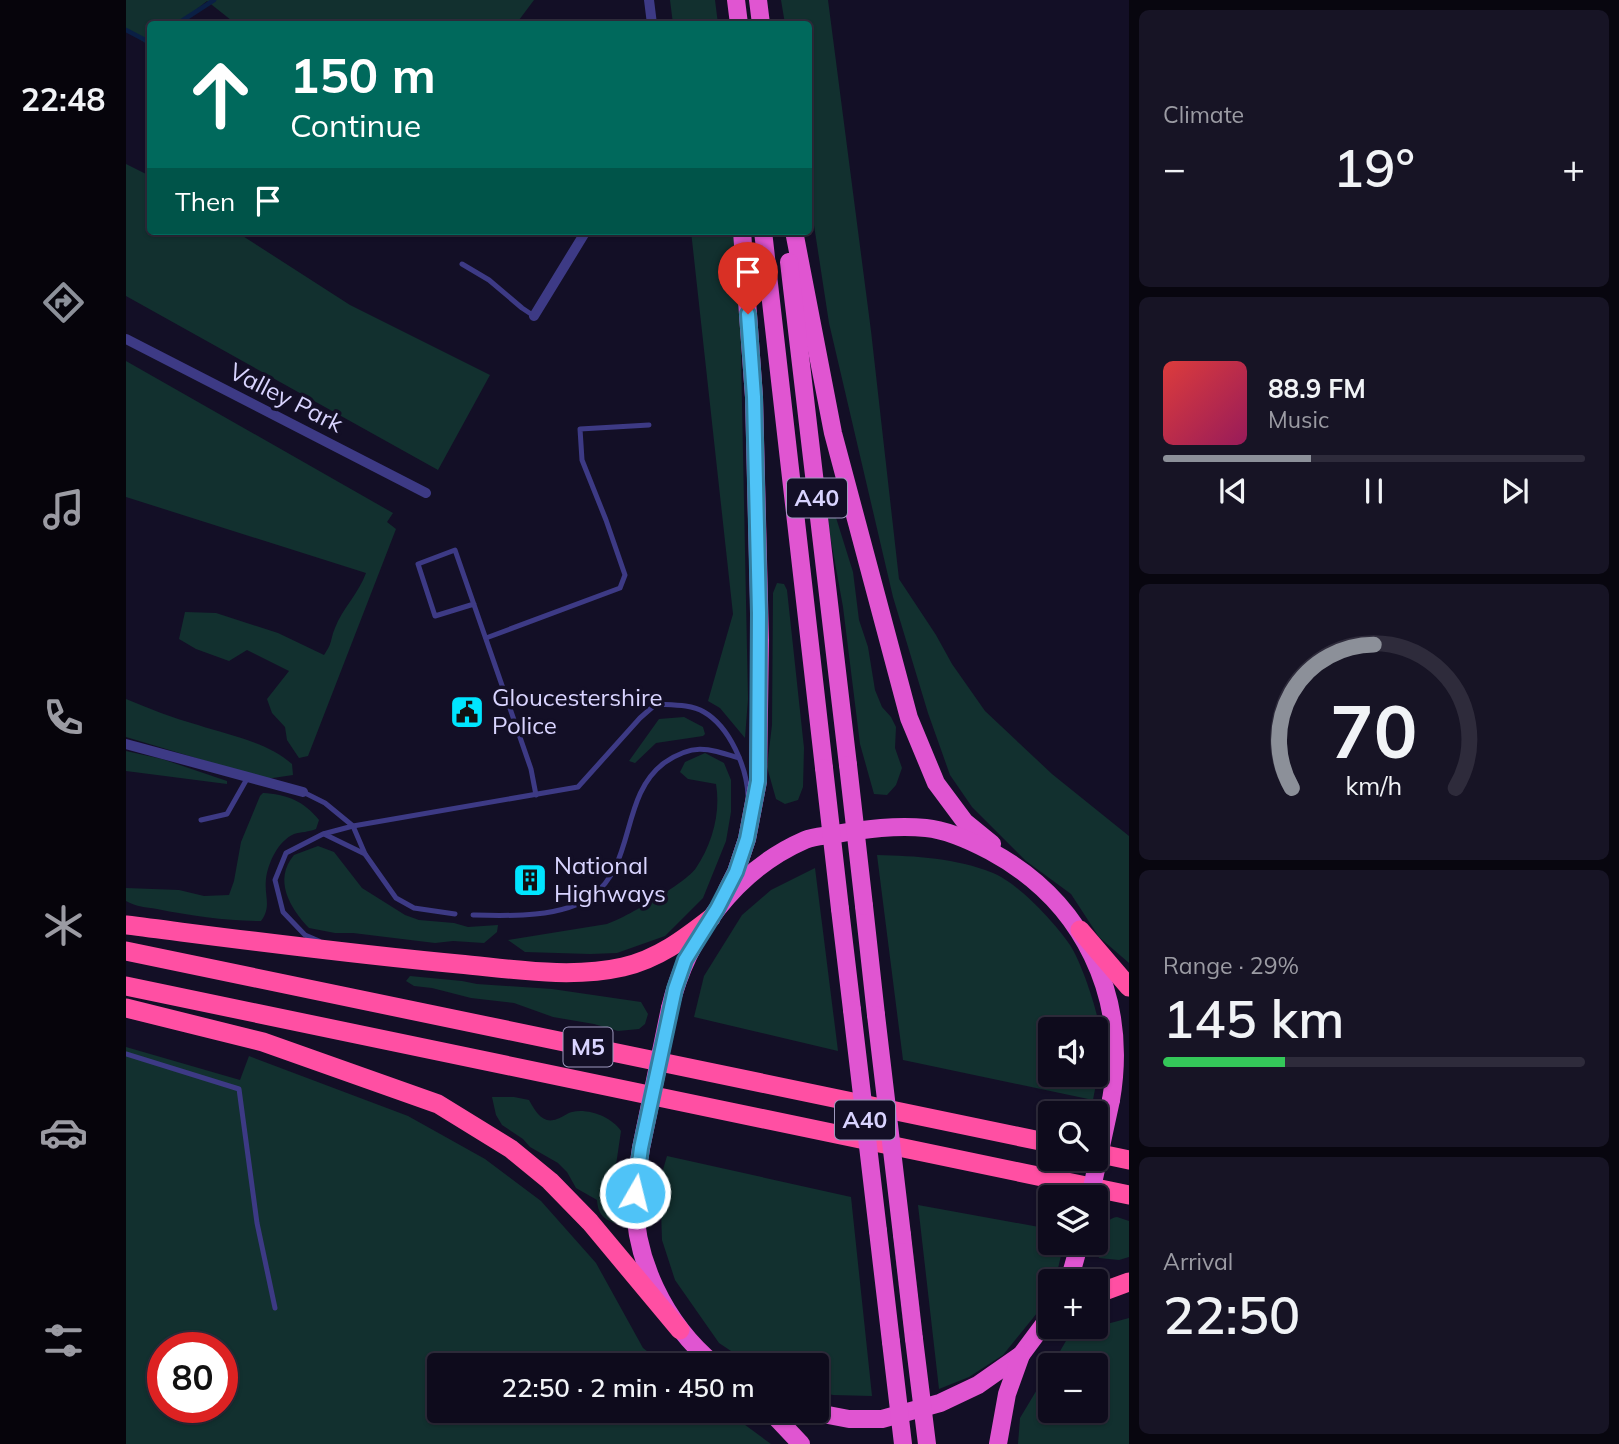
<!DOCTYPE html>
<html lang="en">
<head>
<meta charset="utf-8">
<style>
  body { margin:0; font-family:Mulish,sans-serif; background:#171425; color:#f1f3f6; height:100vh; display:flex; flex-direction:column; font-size:26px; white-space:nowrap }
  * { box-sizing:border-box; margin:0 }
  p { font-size:23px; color:#9b9ba3 }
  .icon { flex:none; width:38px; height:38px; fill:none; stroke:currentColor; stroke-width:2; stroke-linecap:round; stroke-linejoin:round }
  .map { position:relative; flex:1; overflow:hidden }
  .panel { display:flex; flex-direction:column; gap:10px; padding:10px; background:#08060f; width:490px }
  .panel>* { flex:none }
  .banner { position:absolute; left:21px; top:21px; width:665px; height:214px; border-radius:7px; box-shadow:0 2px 5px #0004,0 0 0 2px #2e2b3b; background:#00695c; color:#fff; overflow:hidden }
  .tools { position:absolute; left:912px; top:1017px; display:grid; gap:14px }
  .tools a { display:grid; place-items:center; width:70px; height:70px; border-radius:7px; background:#0e0b1c; box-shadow:0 2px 5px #0004,0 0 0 2px #2e2b3b; font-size:35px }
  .speed { position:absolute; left:21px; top:1332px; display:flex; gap:14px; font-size:35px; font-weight:700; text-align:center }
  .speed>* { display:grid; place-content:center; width:91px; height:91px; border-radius:50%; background:#0e0b1c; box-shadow:0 2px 5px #0004,0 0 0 2px #2e2b3b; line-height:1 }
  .speed .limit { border:10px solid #d22; background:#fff; color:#111 }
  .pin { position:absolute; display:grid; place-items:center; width:60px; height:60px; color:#fff; margin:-72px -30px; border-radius:50% 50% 50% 0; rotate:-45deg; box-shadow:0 0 7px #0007 }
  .pin .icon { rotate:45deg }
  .me { position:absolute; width:77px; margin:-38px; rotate:8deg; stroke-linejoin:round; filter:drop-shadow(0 0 5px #0008) }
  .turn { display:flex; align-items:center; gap:24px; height:147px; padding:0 28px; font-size:32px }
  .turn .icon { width:91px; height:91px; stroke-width:2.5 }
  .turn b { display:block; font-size:49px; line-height:60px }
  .then { display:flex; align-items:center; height:66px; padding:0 28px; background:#0003; gap:14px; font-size:26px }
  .big { font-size:52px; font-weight:600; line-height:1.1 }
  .panel .tile { flex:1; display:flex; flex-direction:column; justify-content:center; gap:10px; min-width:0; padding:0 24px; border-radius:10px; background:#171425 }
  .panel .dial { align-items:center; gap:0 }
  .dial svg { height:182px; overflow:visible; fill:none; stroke:#2e2b3b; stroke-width:7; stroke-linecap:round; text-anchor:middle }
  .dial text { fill:#f1f3f6; stroke:none }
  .song { display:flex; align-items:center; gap:21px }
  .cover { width:84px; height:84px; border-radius:10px; background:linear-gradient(135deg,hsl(0 70% 55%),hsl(330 70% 35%)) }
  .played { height:7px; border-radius:4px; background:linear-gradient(90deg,#8c9099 35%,#2e2b3b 35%) }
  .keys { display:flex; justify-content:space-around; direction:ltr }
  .heat { display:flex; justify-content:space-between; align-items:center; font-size:38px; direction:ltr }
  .charge { height:10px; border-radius:5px; background:linear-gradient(90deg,#34c759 29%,#2e2b3b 0) }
  .trip { position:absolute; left:301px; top:1353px; width:402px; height:70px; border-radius:7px; background:#0e0b1c; box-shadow:0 2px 5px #0004,0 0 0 2px #2e2b3b; font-weight:600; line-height:70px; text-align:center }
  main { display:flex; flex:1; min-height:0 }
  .dock { display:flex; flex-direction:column; width:126px; justify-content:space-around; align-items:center; background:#06040b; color:#9b9ba3 }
  .dock .icon { width:49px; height:49px }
  .dock .on { color:#8c9099 }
  .dock b { font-size:32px; color:#f1f3f6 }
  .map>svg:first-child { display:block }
</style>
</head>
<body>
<main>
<nav class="dock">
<b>22:48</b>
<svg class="icon on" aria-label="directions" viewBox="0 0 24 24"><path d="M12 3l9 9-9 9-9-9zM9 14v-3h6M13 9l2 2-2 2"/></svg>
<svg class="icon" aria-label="music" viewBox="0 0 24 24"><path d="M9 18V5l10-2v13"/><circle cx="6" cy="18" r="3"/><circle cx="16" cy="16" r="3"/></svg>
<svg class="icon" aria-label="phone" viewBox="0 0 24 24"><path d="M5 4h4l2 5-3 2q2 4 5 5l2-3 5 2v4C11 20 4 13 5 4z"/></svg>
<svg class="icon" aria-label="climate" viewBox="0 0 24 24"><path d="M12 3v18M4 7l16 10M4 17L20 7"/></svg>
<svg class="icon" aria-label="car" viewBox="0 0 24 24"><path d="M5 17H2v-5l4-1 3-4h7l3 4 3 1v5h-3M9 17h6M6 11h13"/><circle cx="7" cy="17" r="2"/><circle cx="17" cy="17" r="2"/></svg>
<svg class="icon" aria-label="filters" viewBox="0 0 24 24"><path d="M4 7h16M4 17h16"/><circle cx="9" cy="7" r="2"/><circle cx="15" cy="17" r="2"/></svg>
</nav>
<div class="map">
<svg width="1003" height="1444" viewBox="0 0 1003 1444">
  <rect width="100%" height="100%" fill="#130f26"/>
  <g fill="#12302f" fill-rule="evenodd">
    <polygon points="0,0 408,0 390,24 110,24 81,1 52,24 24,24 24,43 21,44 0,30"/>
    <polygon points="544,0 589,0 592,24 547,24"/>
    <polygon points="655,0 702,0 745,331 773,579 810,635 826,664 859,711 926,774 1003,836 1003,963 973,937 945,894 900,861 846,807 824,775 802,713 767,597 703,323 682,186 682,24 659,24"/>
    <polygon points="0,164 24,176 24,231 109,231 224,305 364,375 312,470 0,296"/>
    <polygon points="565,231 608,231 614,305 622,699 619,738 594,708 582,701 607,614"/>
    <path d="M0 361 267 513 261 522 270 529 182 756 173 758 161 740 159 727 146 713 141 699 163 671 121 650 103 661 70 649 53 639 59 612 90 613 152 633 198 655C207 642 204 640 209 628 216 609 233 593 240 573L0 497Z"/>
    <polygon points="707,508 727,572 733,620 742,647 749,690 756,707 765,717 770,727 769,748 776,768 770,785 761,795 748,794 734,744 717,607 702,524 703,513"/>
    <polygon points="651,583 658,584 661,590 678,748 677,787 672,800 659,804 650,799 641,767 646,725 647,593"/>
    <path d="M0 699C24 709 47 718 72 725 102 735 142 742 166 764L167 775 140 779 0 737Z"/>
    <polygon points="558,717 577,727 579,734 577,736 530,743 509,763 503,761 533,719"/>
    <polygon points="0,751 36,759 101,781 101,784 0,771"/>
    <path d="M579 753 598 763 605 780V812L600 841 577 898 539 936 491 953 464 954 399 952 382 940 481 924C499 918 560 883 570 868 586 844 595 813 590 784L562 779 554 772 559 762Z"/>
    <path d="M137 793C160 794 178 801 193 820L190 829C183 832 175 832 168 834 152 841 142 863 140 879 138 896 146 906 135 921 100 921 66 916 31 909 19 907 11 907 0 901V888L53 890 78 896 103 895 108 881 115 842 134 796Z"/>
    <path d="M192 846 208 852 236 888 279 915 293 920 328 923 342 927 372 925 371 932 358 943 327 941 309 943 227 933H209L183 928C164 908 147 880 168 855Z"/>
    <path d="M751 855C790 856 830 858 867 873 892 883 929 923 944 945 957 965 974 1018 976 1041 978 1059 970 1082 967 1100L777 1060ZM924 1029H970V1074H924Z"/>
    <polygon points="689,868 712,1051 568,1017 578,976 616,915 645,890"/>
    <polygon points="284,976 336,981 351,984 426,989 515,1002 522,1014 519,1024 513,1029 492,1031 468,1024 427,1017 388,1003 345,998 306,988 288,986 280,981"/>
    <path d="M0 1047 114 1080 123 1056 282 1116 359 1159 415 1201 470 1263 517 1348 539 1365H313V1410L600 1411 645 1444H0ZM37 1348H96V1407H37Z"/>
    <path d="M388 1097 403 1100C409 1111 417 1125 431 1119 437 1117 441 1113 446 1112 462 1108 486 1117 495 1131L490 1165 493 1213 488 1223C476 1218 472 1213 471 1200L450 1188 441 1172 432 1163 404 1147 397 1139 376 1125 370 1115 366 1097Z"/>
    <polygon points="541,1156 725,1197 746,1396 707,1395 691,1391 691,1365 626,1365 593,1343 549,1280 536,1240 534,1180"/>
    <polygon points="792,1205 924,1229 924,1242 938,1243 929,1281 924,1281 924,1297 877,1355 843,1377 813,1389"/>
    <path d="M991 1217 1003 1221V1257L993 1260 973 1258 970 1251C974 1237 976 1219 991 1217Z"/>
    <polygon points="1003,1318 1003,1444 892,1444 894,1418 924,1368 924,1410 970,1410 970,1365 926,1365 944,1334"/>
  </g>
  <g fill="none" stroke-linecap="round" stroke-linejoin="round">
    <g stroke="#0a1f44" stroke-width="4.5">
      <polyline points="51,24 88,0"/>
      <polyline points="0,30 21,41 24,40"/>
    </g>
    <g stroke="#3d3a85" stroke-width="5">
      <polyline points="336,264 363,280 396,308 408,316"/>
      <polyline points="348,604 309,616 292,564 329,550 405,769 410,795"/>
      <polyline points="360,638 494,588 499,575 480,520 456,460 454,429 523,425"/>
      <polyline points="177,792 199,803 227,826 239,854"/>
      <polyline points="75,820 101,814 122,777"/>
      <polyline points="198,834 239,854 270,898 288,908 329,914"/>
      <path d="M347 915C381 916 437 918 466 896 510 864 494 796 538 763 567 743 581 748 613 758"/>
      <path d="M193 941 179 935 157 912 149 880 160 853 197 834 227 826 452 787 514 718 530 704C545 705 565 704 578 712 604 727 621 768 622 796"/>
      <polyline points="0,1054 113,1089 131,1223 149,1308"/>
    </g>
    <g stroke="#3d3a85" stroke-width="10">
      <polyline points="523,0 526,24"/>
      <polyline points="408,316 460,231"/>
      <polyline points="0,339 300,493"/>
      <polyline points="0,744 177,792"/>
    </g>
    <g stroke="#e055d1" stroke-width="18">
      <polyline points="610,0 613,24"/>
      <polyline points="632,0 635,24"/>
      <polyline points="637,231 698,768"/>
      <polyline points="668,231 707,433 783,718 810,783 839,822 866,844"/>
      <polyline points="663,262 722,765"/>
      <polyline points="601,890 610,872 621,839 632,781 634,640 628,397 616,231"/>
      <polyline points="738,906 750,1015"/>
      <polyline points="714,909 726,1010"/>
      <path d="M544 1008C561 936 610 870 679 840 688 836 700 836 710 834 740 829 770 825 800 828 821 830 845 841 864 851 957 901 1003 996 985 1100"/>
      <path d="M515 1148C513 1163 510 1177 509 1192 506 1257 539 1324 589 1365"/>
      <polyline points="752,1231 765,1342"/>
      <polyline points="776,1235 788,1339"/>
      <polyline points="943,1281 954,1242"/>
      <polyline points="643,1410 675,1444"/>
      <polyline points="676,1410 723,1419 756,1419 814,1403 852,1385 895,1355 924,1316"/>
      <polyline points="872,1444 881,1394 895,1355"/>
    </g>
    <g stroke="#ff4fa3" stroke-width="19">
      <path d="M0 925C111 939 222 954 333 964 387 969 444 979 497 967 532 959 558 939 585 918"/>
      <polyline points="954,930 1003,987"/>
      <polyline points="0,951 924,1143"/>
      <polyline points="0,986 1003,1195"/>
      <polyline points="0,1008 137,1042 312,1104 385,1149 424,1181 464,1222 554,1330"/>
      <polyline points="970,1153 1003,1160"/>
      <polyline points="970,1294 1003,1282"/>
      <polyline points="919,1324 924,1321"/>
    </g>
    <g stroke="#e055d1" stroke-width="18">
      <polyline points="722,765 738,906"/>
      <polyline points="698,768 714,909"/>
      <polyline points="726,1010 752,1231"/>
      <polyline points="750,1015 776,1235"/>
      <polyline points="515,1148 544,1008"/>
      <polyline points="964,1197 985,1100"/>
      <polyline points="788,1339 801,1444"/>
      <polyline points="765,1342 777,1444"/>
    </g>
  </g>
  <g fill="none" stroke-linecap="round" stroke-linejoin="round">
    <g stroke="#337fa1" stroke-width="18">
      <polyline id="route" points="509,1193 515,1148 549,989 559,960 591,909 610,872 621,839 632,781 633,613 628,397 622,314"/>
    </g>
    <use href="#route" stroke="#4fc3f7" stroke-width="12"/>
  </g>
  <defs>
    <g id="civic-square" transform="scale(1.75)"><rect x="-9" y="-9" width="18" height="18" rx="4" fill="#00e5ff" stroke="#130f26"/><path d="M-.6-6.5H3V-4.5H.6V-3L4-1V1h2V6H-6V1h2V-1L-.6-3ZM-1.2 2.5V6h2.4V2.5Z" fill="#111"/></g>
    <g id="building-square" transform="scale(1.75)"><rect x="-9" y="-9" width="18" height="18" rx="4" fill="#00e5ff" stroke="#130f26"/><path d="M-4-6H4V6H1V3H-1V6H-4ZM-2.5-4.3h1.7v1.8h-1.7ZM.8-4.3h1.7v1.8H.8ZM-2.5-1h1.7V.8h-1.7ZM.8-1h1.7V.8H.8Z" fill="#111"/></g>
  </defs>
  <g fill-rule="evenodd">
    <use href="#civic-square" x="341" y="712"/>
    <use href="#building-square" x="404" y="880"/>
  </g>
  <g text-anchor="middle" stroke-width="7" stroke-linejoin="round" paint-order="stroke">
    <g fill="#130f26" stroke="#9e99be" stroke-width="2">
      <rect x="661" y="478.5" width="60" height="39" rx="5"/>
      <rect x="437.5" y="1027.5" width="49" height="39" rx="5"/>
      <rect x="709" y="1100.5" width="60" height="39" rx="5"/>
    </g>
    <g font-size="23" font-weight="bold" fill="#d9d4ff">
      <text x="691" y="506">A40</text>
      <text x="462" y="1055">M5</text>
      <text x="739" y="1128">A40</text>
    </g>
    <g font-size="24" fill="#d9d4ff" stroke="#130f26">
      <text transform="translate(160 398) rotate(27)" y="8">Valley Park</text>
    </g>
    <g font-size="24" fill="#d9d4ff" stroke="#130f26" text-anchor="start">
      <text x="366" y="706">Gloucestershire<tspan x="366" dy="28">Police</tspan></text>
      <text x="428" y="874">National<tspan x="428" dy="28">Highways</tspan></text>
    </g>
  </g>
</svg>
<div class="tools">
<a><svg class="icon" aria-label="sound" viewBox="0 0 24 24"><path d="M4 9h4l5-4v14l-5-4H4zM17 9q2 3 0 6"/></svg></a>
<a><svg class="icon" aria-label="search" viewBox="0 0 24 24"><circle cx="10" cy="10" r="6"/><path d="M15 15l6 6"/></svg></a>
<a><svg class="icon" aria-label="layers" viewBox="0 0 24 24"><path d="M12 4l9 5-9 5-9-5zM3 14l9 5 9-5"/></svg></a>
<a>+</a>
<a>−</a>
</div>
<div class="speed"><div class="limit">80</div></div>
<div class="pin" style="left:622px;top:314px;background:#d93025"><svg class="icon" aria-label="arrive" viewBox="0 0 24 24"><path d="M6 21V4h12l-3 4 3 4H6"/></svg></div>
<svg class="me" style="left:509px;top:1193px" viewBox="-20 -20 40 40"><circle r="17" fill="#4fc3f7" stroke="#fff" stroke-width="3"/><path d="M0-11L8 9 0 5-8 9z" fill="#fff"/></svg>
<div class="trip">22:50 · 2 min · 450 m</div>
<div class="banner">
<div class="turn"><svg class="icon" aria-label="ahead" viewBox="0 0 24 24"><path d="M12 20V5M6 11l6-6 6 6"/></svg><div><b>150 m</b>Continue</div></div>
<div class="then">Then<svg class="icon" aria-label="arrive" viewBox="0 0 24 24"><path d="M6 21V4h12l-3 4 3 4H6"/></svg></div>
</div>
</div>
<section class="panel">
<div class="tile"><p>Climate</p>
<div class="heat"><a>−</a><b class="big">19°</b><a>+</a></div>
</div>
<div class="tile">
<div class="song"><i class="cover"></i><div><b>88.9 FM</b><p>Music</p></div></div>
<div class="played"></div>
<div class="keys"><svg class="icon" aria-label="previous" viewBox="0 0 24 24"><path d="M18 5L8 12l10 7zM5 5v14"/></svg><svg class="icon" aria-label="pause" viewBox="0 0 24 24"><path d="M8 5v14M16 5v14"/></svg><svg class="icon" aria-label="next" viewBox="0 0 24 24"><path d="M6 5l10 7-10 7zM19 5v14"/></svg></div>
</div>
<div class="tile dial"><svg viewBox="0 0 100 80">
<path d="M14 69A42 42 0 1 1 86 69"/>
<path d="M14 69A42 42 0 0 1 50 6" stroke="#8c9099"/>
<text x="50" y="56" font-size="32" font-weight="700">70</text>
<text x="50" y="72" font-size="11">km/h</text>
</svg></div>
<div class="tile"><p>Range · 29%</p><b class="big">145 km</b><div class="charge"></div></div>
<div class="tile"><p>Arrival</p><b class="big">22:50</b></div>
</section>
</main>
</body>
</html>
